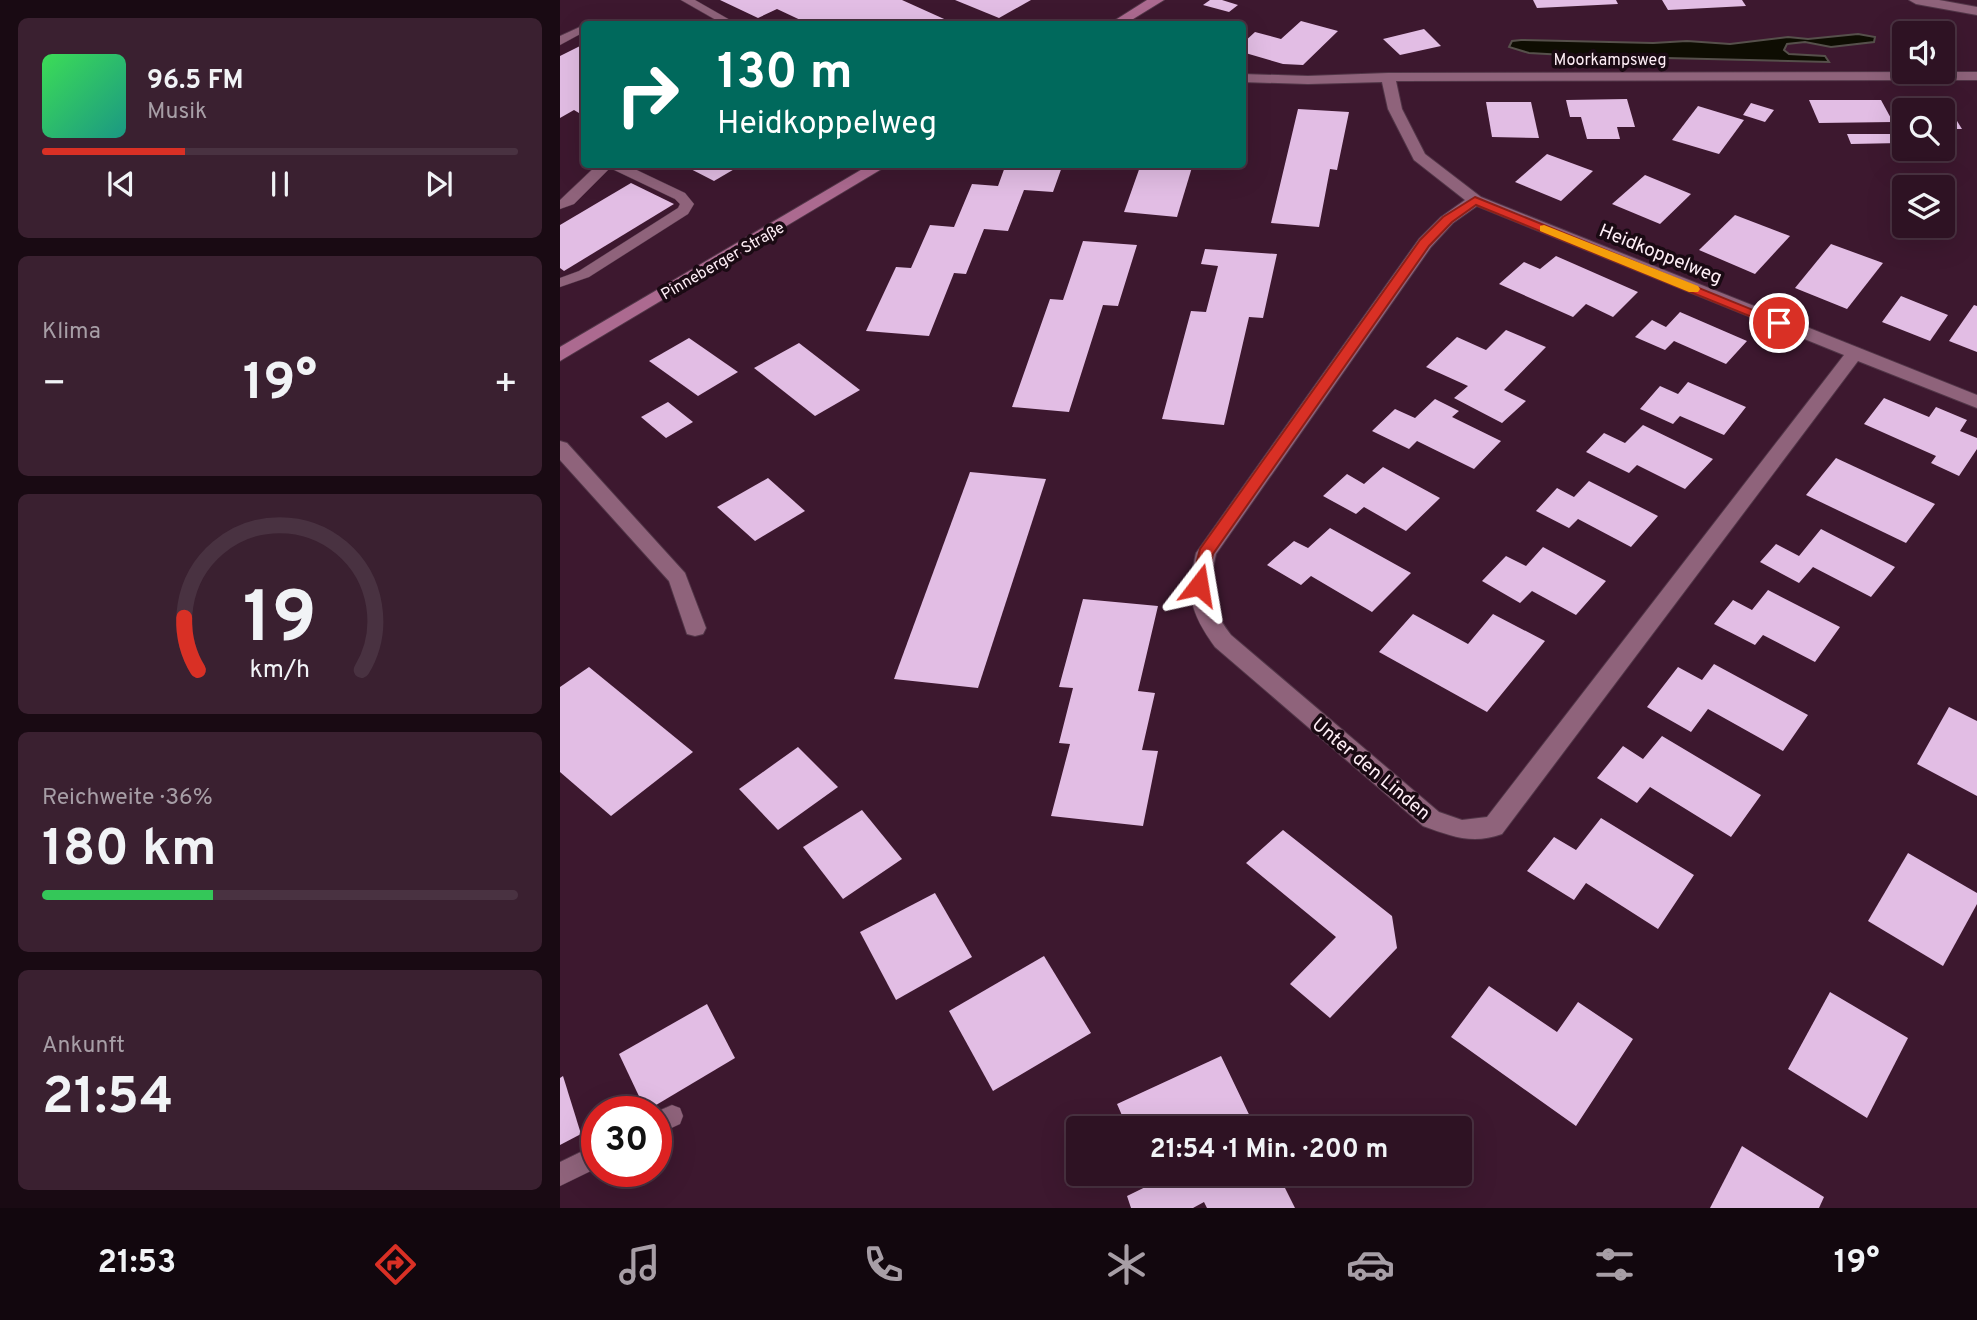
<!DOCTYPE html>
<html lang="de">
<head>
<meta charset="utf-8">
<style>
  body { margin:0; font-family:Overpass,sans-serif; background:#3a2030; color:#f1f3f6; height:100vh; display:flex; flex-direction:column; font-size:26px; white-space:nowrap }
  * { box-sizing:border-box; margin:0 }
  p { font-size:23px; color:#a79ea6 }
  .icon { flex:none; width:38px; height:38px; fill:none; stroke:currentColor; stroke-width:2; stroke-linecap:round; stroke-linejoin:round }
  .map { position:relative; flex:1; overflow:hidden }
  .drawer { display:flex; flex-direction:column; gap:18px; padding:18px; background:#190a13; width:560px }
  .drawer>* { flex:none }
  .hud { position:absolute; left:21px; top:21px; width:665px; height:147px; border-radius:7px; box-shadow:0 7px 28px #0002,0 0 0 2px #493241; background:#00695c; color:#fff; overflow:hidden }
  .fabs { position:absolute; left:1332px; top:21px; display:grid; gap:14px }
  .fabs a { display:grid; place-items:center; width:63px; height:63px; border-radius:7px; background:#2e1223; box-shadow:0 7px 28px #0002,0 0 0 2px #493241; font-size:35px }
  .speed { position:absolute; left:21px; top:1096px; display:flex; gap:14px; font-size:35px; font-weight:700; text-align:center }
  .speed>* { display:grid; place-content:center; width:91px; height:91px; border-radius:50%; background:#2e1223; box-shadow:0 7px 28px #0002,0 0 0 2px #493241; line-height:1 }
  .speed .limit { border:10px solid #d22; background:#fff; color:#111 }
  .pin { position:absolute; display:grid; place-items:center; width:60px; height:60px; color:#fff; margin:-30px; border:4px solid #fff; border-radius:50%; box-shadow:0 2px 7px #0007 }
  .me { position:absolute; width:77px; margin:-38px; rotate:14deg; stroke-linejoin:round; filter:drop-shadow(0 0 5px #0008) }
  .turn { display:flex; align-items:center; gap:24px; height:147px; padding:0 21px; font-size:32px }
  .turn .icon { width:91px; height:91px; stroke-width:2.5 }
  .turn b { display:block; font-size:49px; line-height:60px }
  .big { font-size:52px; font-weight:700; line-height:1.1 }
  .drawer .tile { flex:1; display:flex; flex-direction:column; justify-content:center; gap:10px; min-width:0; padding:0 24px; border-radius:10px; background:#3a2030 }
  .drawer .dial { align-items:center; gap:0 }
  .dial svg { height:182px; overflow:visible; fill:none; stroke:#493241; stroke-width:7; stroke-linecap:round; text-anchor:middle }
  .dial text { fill:#f1f3f6; stroke:none }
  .song { display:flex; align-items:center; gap:21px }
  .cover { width:84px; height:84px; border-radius:10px; background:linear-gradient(135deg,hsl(130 70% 55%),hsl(170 70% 35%)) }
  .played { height:7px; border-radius:4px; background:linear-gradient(90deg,#d93025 30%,#493241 30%) }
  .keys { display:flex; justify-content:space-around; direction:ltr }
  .heat { display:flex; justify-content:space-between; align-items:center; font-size:38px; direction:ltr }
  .charge { height:10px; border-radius:5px; background:linear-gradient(90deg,#34c759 36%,#493241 0) }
  .trip { position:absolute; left:506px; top:1116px; width:406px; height:70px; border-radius:7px; background:#2e1223; box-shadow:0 7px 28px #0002,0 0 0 2px #493241; font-weight:700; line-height:70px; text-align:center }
  .dock { display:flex; height:112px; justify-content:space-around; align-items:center; background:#12070e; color:#a79ea6 }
  .dock .icon { width:49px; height:49px }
  .dock .active { color:#d93025 }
  .dock b { font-size:32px; color:#f1f3f6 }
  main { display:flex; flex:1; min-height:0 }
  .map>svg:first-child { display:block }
</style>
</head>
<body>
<main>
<section class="drawer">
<div class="tile">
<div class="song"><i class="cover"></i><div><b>96.5 FM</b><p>Musik</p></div></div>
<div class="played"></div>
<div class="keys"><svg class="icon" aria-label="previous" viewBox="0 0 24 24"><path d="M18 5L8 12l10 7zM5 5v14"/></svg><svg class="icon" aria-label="pause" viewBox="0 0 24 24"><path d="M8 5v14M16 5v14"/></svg><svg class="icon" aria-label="next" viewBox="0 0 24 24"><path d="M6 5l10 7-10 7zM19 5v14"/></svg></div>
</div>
<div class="tile"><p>Klima</p>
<div class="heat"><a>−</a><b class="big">19°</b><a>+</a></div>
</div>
<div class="tile dial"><svg viewBox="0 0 100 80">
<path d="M14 69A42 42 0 1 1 86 69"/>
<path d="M14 69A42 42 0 0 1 8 46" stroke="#d93025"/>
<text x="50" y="56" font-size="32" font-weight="700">19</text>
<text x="50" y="72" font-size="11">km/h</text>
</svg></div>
<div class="tile"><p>Reichweite · 36%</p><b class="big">180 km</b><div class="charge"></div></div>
<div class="tile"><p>Ankunft</p><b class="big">21:54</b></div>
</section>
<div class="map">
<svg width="1417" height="1208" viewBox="0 0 1417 1208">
  <rect width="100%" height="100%" fill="#3d182f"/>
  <polygon fill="#0e0d02" stroke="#56504b" stroke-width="2" points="1298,34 1315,37 1314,42 1271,47 1245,42 1227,44 1224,50 1229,54 1265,56 1269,62 1023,56 969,53 949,47 952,41 961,40 1093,43 1127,41 1170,44 1228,37 1248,39"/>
  <g fill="#e2bde4">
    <polygon points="160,0 342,0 393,23 249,24 217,9 198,18"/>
    <polygon points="395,0 471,0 439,18"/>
    <polygon points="650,0 662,0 678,5 669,12 643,5"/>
    <polygon points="973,0 1056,0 1058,4 977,8"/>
    <polygon points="1102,0 1182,0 1186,6 1108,10"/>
    <polygon points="741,21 778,31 743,65 723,64 682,52 682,44 695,32 721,39"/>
    <polygon points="864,29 881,46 840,55 823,39"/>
    <polygon points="24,44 24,116 14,110 0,118 0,56"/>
    <polygon points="1067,99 1075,127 1057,127 1060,139 1027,139 1021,117 1010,117 1006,100"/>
    <polygon points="1249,100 1321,100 1333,122 1259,123"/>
    <polygon points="1351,100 1384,100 1402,129 1382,129 1382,110 1356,110"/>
    <polygon points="926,102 971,102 979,138 932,137"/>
    <polygon points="1191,103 1214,110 1205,122 1183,115"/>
    <polygon points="1138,106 1184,120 1159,154 1112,140"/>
    <polygon points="738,109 789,112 777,170 770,169 759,227 711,223"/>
    <polygon points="1287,134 1336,134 1341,143 1291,144"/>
    <polygon points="987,154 1033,171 1001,201 955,182"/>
    <polygon points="121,164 183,164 154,181"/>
    <polygon points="446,164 503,164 493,192 464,190 448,231 424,229 406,274 394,273 369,336 306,331 336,267 351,268 370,225 394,227 412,184 438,186"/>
    <polygon points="581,164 633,164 617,217 564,212"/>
    <polygon points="1085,175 1131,194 1100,224 1052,204"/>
    <polygon points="71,183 114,204 4,271 0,268 0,225"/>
    <polygon points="1175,215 1230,236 1195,274 1139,250"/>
    <polygon points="523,241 577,245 558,306 543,305 509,412 452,407 490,299 503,300"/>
    <polygon points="1271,244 1323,263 1287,309 1235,288"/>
    <polygon points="645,249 717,254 703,318 689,317 664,425 602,419 631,311 646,312 658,266 641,264"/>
    <polygon points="996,256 1078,292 1053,317 1026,304 1013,317 939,284 964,262 980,269"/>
    <polygon points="1341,296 1388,315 1370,341 1322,322"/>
    <polygon points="1414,305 1417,306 1417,352 1389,341"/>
    <polygon points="1120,312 1187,341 1166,364 1114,341 1105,350 1075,337 1092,320 1106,327"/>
    <polygon points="946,330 986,347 944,390 966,401 942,423 894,398 908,386 866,367 897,337 926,350"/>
    <polygon points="129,338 178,372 138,396 89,361"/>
    <polygon points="239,343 300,390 255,416 194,368"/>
    <polygon points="1128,382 1186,407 1164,435 1120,416 1113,424 1080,409 1100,386 1118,394"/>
    <polygon points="1324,398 1369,417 1376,407 1407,420 1400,431 1417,438 1417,449 1399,476 1371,463 1376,456 1304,424"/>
    <polygon points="875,399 899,411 892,417 941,441 914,469 857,441 849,449 812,431 835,409 855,418"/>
    <polygon points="108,402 133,422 106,438 81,417"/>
    <polygon points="1083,425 1153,459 1125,489 1077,465 1069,473 1026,452 1044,433 1065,443"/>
    <polygon points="1276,458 1375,504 1346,543 1246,495"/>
    <polygon points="823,467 880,498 846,531 804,507 796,514 763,496 787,474 804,484"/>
    <polygon points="410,472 486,479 418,688 334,679"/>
    <polygon points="208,478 245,511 195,541 157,507"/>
    <polygon points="1029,481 1098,516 1071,547 1018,519 1009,528 976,511 997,488 1014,497"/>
    <polygon points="770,528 851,573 812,612 751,576 741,585 707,565 734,541 748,548"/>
    <polygon points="1261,529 1335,567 1311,597 1253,567 1239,583 1200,562 1216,544 1239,556"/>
    <polygon points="983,547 1046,581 1016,615 972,591 960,603 922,581 946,556 966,566"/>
    <polygon points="1208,590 1280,627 1255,662 1203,635 1195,645 1154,624 1173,600 1192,610"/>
    <polygon points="523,599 598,606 578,691 595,693 582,750 598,751 583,826 491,816 510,744 499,743 513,688 499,687"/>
    <polygon points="853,614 908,644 933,614 985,641 927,712 819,652"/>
    <polygon points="1154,664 1248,715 1223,751 1148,709 1131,732 1087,707 1118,667 1142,680"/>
    <polygon points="29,667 133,752 51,816 0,772 0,687"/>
    <polygon points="1389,707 1417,721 1417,796 1357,764"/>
    <polygon points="1102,736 1201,795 1171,837 1090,787 1077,803 1037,778 1063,746 1083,759"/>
    <polygon points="238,747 278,787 218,830 179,789"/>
    <polygon points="302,810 342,859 283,899 243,847"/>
    <polygon points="1041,818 1134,875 1098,929 1026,883 1014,900 967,871 994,837 1016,850"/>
    <polygon points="723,830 832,916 837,948 770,1018 730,984 776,937 686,863"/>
    <polygon points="1348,853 1417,893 1417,904 1383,966 1308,921"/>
    <polygon points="375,893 412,957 336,1000 300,932"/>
    <polygon points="484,956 531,1033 433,1091 389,1011"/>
    <polygon points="929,986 997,1032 1018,1002 1073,1039 1016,1126 891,1037"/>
    <polygon points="1270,992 1348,1038 1307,1118 1228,1069"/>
    <polygon points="147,1004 175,1058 86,1111 59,1054"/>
    <polygon points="661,1056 696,1129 608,1129 606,1125 598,1129 568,1129 557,1104"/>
    <polygon points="3,1076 21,1134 0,1145 0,1078"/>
    <polygon points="1182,1146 1264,1197 1259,1208 1150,1208"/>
    <polygon points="612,1174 718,1174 735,1208 647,1208 644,1202 633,1208 571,1208 567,1196"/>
  </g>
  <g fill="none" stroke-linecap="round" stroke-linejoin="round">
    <g stroke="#523648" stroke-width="1">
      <g id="lane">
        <polygon points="121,0 135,0 177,24 163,24"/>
        <polygon points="24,25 24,32 0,45 0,36"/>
        <polygon points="38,164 64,164 125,193 134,204 128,214 29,277 0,287 0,278 19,271 118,208 120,204 115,199 50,168 14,204 0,209 0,200"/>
        <polygon points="112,1105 120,1108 123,1116 120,1124 96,1135 96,1112"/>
        <polygon points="37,1144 37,1168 0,1186 0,1162"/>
      </g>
    </g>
    <g stroke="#523648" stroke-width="2">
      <g id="street">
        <polygon points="1349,0 1379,0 1417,7 1417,15 1356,4"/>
        <path d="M1417 72V80L836 81 842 109 865 154 921 197 1417 395V408L1298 361 942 834C912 845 891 836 863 826L655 647C630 612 626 595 636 553L859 239 881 217 905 200 854 160 828 109 822 82 748 84 682 82V74L748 76 828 73ZM917 206 1284 355 927 817 902 820 879 812 671 635C648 605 648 590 656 554L871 247 893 223Z"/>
        <polygon points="0,441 7,443 125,573 146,628 143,634 135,636 127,634 109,581 0,460"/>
      </g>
    </g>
    <g stroke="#523648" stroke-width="2">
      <g id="secondary">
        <polygon points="587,0 604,0 565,24 549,24"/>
        <polygon points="311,164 330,164 0,361 0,347"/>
      </g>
    </g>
    <use href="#lane" fill="#8f637b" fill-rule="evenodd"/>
    <use href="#street" fill="#8f637b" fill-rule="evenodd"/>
    <use href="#secondary" fill="#ac6a90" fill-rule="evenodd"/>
  </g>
  <polygon fill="#d93025" stroke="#8d1f18" stroke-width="2" points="915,197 1225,323 1219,327 1214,326 916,205 892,222 869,246 653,554 644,589 633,589 631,585 640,549 860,240 883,217"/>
  <polygon fill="#f59e0b" points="984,225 1138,286 1140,289 1138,292 1129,292 980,231 980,226"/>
  <g text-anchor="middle" stroke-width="7" stroke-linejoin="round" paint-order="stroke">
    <g font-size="16" fill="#feeef6" stroke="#1a0a13">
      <text x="1050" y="65">Moorkampsweg</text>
      <text transform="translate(162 260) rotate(-30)" y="6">Pinneberger Straße</text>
    </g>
    <g font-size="19" fill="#feeef6" stroke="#1a0a13">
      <text transform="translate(1101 253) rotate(22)" y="7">Heidkoppelweg</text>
      <text transform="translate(812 768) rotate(40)" y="7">Unter den Linden</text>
    </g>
  </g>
</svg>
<div class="fabs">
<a><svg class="icon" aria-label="sound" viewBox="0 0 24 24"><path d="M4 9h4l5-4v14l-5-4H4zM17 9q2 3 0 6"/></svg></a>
<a><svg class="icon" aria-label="search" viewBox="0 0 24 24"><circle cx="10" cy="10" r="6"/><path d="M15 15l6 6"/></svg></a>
<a><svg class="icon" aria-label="layers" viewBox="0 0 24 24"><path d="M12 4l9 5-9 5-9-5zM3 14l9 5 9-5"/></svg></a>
</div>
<div class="speed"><div class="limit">30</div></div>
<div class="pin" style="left:1219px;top:323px;background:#d93025"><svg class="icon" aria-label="arrive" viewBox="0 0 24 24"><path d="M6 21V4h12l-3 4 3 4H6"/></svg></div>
<svg class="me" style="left:639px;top:585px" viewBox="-20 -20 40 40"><path d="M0-17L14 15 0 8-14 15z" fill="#d93025" stroke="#fff" stroke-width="4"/></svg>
<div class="trip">21:54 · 1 Min. · 200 m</div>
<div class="hud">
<div class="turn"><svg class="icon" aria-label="right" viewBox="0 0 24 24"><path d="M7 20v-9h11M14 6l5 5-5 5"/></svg><div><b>130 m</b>Heidkoppelweg</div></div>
</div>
</div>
</main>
<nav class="dock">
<b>21:53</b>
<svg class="icon active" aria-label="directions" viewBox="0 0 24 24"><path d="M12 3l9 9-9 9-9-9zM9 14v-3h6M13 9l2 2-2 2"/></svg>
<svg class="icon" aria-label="music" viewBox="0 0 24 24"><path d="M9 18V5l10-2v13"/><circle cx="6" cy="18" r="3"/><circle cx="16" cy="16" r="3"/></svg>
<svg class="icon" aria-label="phone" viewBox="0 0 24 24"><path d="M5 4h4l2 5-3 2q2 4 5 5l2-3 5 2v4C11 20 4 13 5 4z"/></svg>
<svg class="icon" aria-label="climate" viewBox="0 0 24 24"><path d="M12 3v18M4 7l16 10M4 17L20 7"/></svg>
<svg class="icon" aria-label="car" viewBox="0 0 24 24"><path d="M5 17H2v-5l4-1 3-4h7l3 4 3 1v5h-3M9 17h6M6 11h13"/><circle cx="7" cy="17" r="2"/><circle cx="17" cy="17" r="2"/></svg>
<svg class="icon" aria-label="filters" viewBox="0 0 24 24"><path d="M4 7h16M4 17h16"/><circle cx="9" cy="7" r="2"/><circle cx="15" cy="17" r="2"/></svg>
<b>19°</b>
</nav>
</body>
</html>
